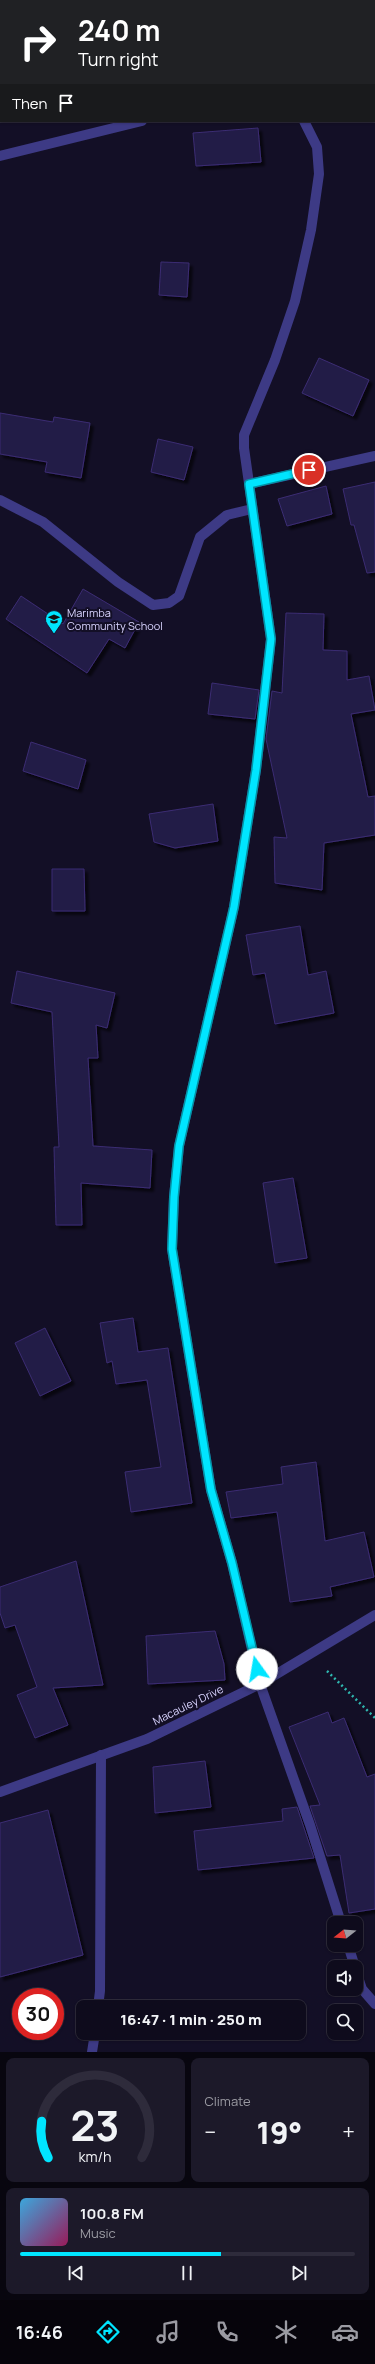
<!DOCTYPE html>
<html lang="en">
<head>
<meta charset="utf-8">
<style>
  body { margin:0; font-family:Manrope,sans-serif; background:#1c1929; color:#f1f3f6; height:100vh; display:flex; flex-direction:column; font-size:15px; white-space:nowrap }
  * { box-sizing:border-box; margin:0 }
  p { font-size:13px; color:#9b9ba3 }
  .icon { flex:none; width:22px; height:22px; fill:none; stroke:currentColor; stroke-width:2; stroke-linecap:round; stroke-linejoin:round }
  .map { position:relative; height:2052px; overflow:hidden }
  .sheet { display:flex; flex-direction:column; gap:6px; padding:6px; background:#08060f; flex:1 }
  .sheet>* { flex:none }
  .top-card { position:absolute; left:0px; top:0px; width:375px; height:122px; box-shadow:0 1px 3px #0004,0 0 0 1px #2e2b3b; background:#202124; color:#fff; overflow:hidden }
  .needle { width:26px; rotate:253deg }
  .tools { position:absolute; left:327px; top:1916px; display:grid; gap:8px }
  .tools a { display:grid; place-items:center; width:36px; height:36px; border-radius:8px; background:#0e0b1c; box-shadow:0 1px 3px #0004,0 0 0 1px #2e2b3b; font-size:20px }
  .speed { position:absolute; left:12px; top:1988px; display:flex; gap:8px; font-size:20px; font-weight:700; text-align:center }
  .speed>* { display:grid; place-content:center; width:52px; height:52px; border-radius:50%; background:#0e0b1c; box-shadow:0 1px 3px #0004,0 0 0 1px #2e2b3b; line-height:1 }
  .speed .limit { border:6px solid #d22; background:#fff; color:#111 }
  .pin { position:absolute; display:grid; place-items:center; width:34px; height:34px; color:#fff; margin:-17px; border:2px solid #fff; border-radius:50%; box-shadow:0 1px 4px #0007 }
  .me { position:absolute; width:44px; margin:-22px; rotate:347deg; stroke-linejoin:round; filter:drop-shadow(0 0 3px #0008) }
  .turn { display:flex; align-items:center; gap:14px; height:84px; padding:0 12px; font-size:18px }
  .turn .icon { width:52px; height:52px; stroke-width:2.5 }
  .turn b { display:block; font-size:28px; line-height:34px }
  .then { display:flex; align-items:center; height:38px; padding:0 12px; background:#0003; gap:8px; font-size:15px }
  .big { font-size:30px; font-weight:800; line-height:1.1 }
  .sheet .widget { flex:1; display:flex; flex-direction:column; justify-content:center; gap:6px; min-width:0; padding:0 14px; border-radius:8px; background:#1c1929 }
  .sheet .dial { align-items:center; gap:0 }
  .dial svg { height:104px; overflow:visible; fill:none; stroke:#2e2b3b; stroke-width:7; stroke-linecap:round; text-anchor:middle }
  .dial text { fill:#f1f3f6; stroke:none }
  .song { display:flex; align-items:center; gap:12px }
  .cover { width:48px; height:48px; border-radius:6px; background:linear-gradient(135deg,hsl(200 70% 55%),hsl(330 70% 35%)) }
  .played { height:4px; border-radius:2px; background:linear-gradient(90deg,#00e5ff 60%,#2e2b3b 60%) }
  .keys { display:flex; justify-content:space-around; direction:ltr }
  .heat { display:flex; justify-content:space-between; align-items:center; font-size:22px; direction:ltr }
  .sheet .tiles { flex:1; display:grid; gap:6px; grid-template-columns:1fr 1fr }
  .widget:last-child { grid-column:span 2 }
  .trip { position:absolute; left:76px; top:2000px; width:230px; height:40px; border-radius:8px; background:#0e0b1c; box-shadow:0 1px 3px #0004,0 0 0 1px #2e2b3b; font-weight:800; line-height:40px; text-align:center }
  .menu { display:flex; height:64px; justify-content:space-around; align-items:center; background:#06040b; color:#9b9ba3 }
  .menu .icon { width:28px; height:28px }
  .menu .current { color:#00e5ff }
  .menu b { font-size:18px; color:#f1f3f6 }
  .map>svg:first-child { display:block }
</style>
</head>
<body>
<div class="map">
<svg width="375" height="2052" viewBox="0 0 375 2052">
  <defs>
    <filter id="shadow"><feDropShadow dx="3.5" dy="3.5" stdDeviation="1" flood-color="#0009"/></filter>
  </defs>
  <rect width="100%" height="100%" fill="#130f26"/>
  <g fill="#241b47" stroke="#3b2d73" filter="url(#shadow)">
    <polygon points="258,128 261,162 196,166 193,133"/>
    <polygon points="161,262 189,263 187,297 159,295"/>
    <polygon points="319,358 369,380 353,416 302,393"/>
    <polygon points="0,413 53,422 54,417 90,423 81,478 45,472 47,462 0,454"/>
    <polygon points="158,439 193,447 184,480 151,472"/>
    <polygon points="375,482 375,572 367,573 354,525 351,525 343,489"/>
    <polygon points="326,486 332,514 287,526 278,499"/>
    <polygon points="83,589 139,622 125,648 109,639 87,673 6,619 21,596 63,624"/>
    <polygon points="286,613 324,614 323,650 347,651 347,680 369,676 375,710 351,714 368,797 375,796 375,835 324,843 322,890 275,883 274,837 287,838 266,739 272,691 282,693"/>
    <polygon points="212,683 259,690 255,719 208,714"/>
    <polygon points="31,742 86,760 78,789 23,771"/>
    <polygon points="213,804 218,841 175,848 154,842 149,814"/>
    <polygon points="52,869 84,869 85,911 52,911"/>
    <polygon points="300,926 308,975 326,971 334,1013 275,1024 265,973 253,975 246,935"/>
    <polygon points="17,971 115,993 107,1028 96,1025 98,1058 88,1058 93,1146 152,1150 150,1188 81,1183 82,1225 56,1225 54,1147 59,1147 52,1012 11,1003"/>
    <polygon points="293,1178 307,1258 275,1263 263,1183"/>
    <polygon points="133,1318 138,1352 168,1348 192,1503 131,1512 125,1472 161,1467 147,1380 116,1384 112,1361 107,1363 100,1323"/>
    <polygon points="45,1328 71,1381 40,1396 15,1343"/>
    <polygon points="316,1462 325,1541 364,1532 374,1577 330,1587 332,1596 290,1602 277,1512 231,1518 226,1492 283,1484 281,1467"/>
    <polygon points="76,1561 103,1685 53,1688 68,1725 35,1738 17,1695 37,1687 15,1625 5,1628 0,1613 0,1587"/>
    <polygon points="215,1631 224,1664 225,1680 148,1684 146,1636"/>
    <polygon points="328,1712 332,1723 344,1718 367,1777 375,1774 375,1909 349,1913 340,1855 327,1856 310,1806 320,1805 289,1727"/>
    <polygon points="205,1761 211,1807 155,1813 153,1767"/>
    <polygon points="297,1807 314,1858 198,1870 194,1831 283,1821 282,1809"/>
    <polygon points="48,1810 83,1955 0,1977 0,1823"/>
  </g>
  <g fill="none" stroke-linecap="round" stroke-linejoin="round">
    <polyline stroke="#2fb8b0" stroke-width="2.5" stroke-dasharray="2 3" stroke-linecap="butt" points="327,1671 375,1718"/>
    <g stroke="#3d3a85" stroke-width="10">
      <polyline points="347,1 349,0"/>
      <polyline points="304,121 317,147 319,174 311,230 295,301 275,360 244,435 244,448 271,639 256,770 234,907 179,1146 174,1197 172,1249 211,1490 232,1563 260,1684 310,1825 341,1923"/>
      <polyline points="0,156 142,121"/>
      <polyline points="249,484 375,456"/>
      <polyline points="0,500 43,522 118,582 153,605 169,603 179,596 200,537 227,515 252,509"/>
      <polyline points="0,1792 147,1739 260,1684 375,1615"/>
      <polyline points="348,1945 355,1967"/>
      <polyline points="356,1971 362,1989 375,2004"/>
      <polyline points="98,2007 100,1991 101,1755"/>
      <polyline points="92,2052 95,2033"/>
    </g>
  </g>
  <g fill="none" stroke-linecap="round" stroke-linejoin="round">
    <g stroke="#0095a6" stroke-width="10">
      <polyline id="route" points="257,1669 232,1563 211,1490 172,1249 174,1197 179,1146 234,907 256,770 271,639 249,484 309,470"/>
    </g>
    <use href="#route" stroke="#00e5ff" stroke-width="7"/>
  </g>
  <defs>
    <g id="school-pin" transform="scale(0.9)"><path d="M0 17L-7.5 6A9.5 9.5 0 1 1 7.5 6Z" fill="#00e5ff" stroke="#130f26"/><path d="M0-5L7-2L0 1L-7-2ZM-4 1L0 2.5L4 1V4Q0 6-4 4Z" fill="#111"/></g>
  </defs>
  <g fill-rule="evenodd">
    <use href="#school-pin" x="54" y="619"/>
  </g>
  <g text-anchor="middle" stroke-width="4" stroke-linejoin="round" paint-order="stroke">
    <g font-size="11" fill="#d9d4ff" stroke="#130f26" text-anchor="start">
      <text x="67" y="617">Marimba<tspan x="67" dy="13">Community School</tspan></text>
    </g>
    <g font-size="11" fill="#d9d4ff" stroke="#130f26">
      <text transform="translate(188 1705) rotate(-26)" y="4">Macauley Drive</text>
    </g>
  </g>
</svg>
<div class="tools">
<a><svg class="needle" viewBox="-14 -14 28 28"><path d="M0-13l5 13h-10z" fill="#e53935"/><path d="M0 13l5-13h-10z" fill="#9b9ba3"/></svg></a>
<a><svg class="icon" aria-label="sound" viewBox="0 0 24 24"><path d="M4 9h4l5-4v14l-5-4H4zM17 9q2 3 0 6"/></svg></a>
<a><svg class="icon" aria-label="search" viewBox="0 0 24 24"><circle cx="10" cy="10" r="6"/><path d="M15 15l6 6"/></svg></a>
</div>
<div class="speed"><div class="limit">30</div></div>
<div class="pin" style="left:309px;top:470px;background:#d93025"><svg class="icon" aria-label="arrive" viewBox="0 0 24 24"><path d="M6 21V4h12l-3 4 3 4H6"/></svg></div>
<svg class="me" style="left:257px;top:1669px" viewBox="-20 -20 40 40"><circle r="19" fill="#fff"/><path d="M0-13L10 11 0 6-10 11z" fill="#00e5ff"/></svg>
<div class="trip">16:47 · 1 min · 250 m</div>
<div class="top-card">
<div class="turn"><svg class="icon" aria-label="right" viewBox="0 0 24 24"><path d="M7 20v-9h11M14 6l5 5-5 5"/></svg><div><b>240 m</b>Turn right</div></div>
<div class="then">Then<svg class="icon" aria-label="arrive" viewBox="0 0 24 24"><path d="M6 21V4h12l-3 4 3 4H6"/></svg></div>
</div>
</div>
<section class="sheet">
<div class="tiles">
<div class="widget dial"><svg viewBox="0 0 100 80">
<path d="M14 69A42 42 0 1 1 86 69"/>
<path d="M14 69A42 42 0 0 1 9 41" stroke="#00e5ff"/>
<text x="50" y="56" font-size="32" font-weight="700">23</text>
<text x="50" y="72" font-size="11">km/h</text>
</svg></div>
<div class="widget"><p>Climate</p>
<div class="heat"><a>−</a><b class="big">19°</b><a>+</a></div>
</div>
<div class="widget">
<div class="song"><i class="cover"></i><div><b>100.8 FM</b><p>Music</p></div></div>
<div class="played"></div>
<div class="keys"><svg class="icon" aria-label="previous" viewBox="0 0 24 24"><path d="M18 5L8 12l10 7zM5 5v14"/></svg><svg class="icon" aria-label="pause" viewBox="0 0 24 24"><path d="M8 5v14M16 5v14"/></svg><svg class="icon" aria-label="next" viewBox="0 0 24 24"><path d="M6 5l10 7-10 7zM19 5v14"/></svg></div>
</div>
</div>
</section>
<nav class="menu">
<b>16:46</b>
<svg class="icon current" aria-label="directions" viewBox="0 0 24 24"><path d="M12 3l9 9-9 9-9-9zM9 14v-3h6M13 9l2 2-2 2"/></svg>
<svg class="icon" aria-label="music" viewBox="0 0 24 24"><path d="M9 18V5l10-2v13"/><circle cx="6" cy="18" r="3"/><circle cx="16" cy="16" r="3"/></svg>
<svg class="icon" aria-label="phone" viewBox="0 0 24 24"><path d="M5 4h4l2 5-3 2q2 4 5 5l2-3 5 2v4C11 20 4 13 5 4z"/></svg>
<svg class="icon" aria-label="climate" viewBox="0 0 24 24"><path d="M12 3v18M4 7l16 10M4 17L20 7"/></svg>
<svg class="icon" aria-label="car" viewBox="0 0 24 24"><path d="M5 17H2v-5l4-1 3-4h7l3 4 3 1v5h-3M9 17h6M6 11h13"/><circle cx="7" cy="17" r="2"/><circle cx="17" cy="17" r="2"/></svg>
</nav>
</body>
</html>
